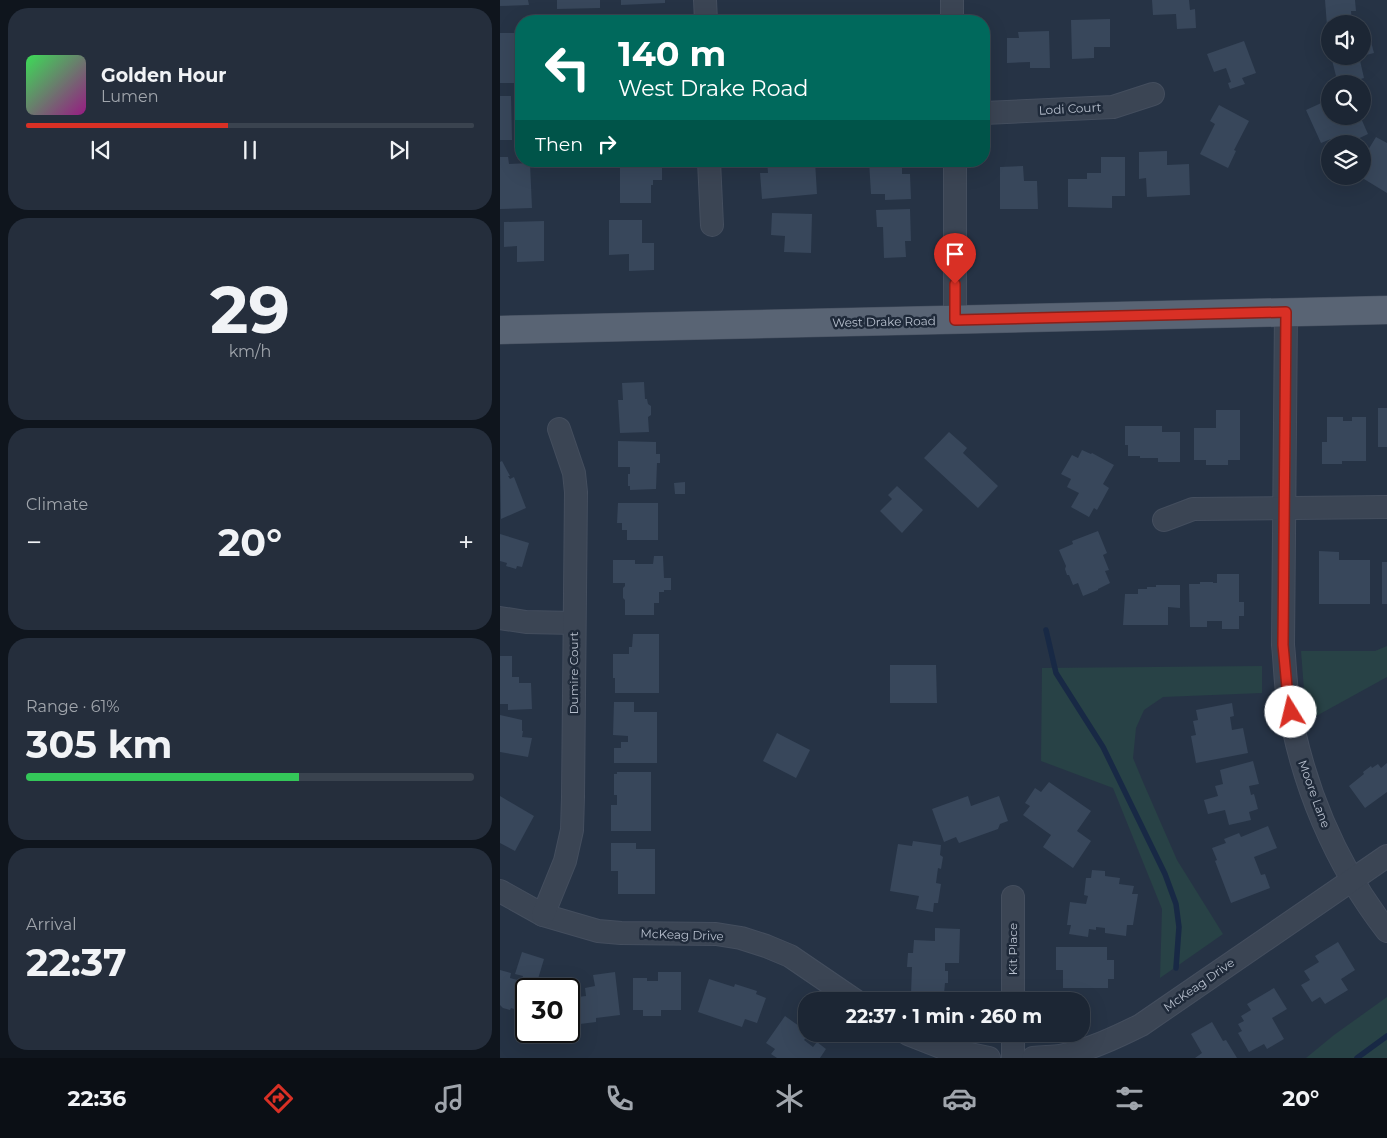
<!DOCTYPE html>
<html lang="en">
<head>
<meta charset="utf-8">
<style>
  body { margin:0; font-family:Montserrat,sans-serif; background:#252e3c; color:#f1f3f6; height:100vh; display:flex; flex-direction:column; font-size:19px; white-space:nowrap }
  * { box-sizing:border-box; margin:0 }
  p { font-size:16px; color:#a0a5ac }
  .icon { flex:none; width:28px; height:28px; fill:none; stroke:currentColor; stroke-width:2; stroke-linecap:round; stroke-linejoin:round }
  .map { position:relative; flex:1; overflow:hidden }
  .side { display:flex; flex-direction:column; gap:8px; padding:8px; background:#0f151d; width:500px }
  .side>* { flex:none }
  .hud { position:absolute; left:15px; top:15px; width:475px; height:152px; border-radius:20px; box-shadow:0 5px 20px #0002,0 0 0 1px #3a434f; background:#00695c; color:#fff; overflow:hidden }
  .fabs { position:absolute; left:821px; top:15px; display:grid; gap:10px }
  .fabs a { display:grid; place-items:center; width:50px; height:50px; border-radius:50%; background:#1c2634; box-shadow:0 5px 20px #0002,0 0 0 1px #3a434f; font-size:25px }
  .speed { position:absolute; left:15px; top:978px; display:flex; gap:10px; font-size:25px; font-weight:700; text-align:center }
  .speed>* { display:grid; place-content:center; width:65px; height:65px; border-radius:50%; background:#1c2634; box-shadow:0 5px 20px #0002,0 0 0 1px #3a434f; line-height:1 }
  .speed .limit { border:2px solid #111; border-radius:8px; background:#fff; color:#111 }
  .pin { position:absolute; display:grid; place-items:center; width:42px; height:42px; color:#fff; margin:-51px -21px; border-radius:50% 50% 50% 0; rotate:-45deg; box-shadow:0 0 5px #0007 }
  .pin .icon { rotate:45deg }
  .me { position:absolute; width:55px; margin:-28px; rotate:351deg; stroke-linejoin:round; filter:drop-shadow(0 0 4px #0008) }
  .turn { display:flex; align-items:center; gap:18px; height:105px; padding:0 20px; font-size:22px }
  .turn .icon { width:65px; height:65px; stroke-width:2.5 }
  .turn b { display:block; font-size:35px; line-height:42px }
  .then { display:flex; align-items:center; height:48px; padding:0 20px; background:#0003; gap:10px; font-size:19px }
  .big { font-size:38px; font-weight:700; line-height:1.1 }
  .side .widget { flex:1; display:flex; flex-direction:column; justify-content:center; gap:8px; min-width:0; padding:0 18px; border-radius:20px; background:#252e3c }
  .side .dial { align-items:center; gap:0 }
  .dial b { font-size:65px; line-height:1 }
  .song { display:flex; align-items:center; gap:15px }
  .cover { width:60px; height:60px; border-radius:8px; background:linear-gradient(135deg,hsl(130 70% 55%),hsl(310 70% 35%)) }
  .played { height:5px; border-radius:2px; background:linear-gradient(90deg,#d93025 45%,#3a434f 45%) }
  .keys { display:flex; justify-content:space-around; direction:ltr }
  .heat { display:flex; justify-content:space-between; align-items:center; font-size:28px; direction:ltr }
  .charge { height:8px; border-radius:4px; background:linear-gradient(90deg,#34c759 61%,#3a434f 0) }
  .trip { position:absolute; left:298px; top:992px; width:292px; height:50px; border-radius:20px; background:#1c2634; box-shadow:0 5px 20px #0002,0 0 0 1px #3a434f; font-weight:700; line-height:50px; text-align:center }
  .dock { display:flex; height:80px; justify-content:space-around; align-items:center; background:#0b0f15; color:#a0a5ac }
  .dock .icon { width:35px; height:35px }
  .dock .on { color:#d93025 }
  .dock b { font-size:22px; color:#f1f3f6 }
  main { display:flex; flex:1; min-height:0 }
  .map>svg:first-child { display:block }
</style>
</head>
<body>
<main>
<section class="side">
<div class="widget">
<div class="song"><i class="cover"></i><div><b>Golden Hour</b><p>Lumen</p></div></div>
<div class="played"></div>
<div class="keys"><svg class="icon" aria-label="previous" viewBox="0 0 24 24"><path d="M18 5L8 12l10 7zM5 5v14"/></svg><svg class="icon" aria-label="pause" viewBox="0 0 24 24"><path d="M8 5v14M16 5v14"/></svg><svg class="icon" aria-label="next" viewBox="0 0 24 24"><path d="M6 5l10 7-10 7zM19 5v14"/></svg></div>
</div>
<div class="widget dial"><b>29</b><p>km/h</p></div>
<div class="widget"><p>Climate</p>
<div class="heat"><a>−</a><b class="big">20°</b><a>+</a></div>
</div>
<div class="widget"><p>Range · 61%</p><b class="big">305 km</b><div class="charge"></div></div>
<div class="widget"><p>Arrival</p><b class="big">22:37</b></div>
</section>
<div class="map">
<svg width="887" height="1058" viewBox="0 0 887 1058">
  <rect width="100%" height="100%" fill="#263345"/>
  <g fill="#284246">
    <polygon points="887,646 887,677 809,720 804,690 801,651 875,651"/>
    <polygon points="762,666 762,693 663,697 644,710 636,728 633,758 643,782 677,860 723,934 660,978 662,909 613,788 541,761 542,668"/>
    <polygon points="887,997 887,1058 806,1058 834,1035"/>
  </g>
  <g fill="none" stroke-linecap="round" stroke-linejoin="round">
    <g stroke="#182945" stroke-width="5.5">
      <polyline points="546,630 556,673 603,747 665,874 676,904 679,927 676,968"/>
      <polyline points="857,1058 887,1036"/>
    </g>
  </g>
  <g fill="#38475b">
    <polygon points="0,0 28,0 29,5 0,6"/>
    <polygon points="57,0 100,0 100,8 57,9"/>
    <polygon points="121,0 165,0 165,3 121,5"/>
    <polygon points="652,0 689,0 690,10 695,9 696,28 677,29 676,14 653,15"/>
    <polygon points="825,0 855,0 856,11 851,11 852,23 830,24 830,25 827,26"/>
    <polygon points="610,19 610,47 594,47 594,58 572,59 571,20"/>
    <polygon points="868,30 874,53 862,56 862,31"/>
    <polygon points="549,31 550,68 530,68 530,62 507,63 507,38 519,38 518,32"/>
    <rect x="0" y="33" width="21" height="50"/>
    <polygon points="744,41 756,73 742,78 745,84 730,89 728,83 731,82 726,68 714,72 707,54"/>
    <polygon points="831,56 859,56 864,78 844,84 838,84"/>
    <polygon points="0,96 11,96 12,140 0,140"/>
    <polygon points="830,99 830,116 844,116 845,118 849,116 860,116 868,134 847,144 833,144 831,139 821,143 806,110"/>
    <polygon points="719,105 749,121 734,150 736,151 728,168 700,154 715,124 710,121"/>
    <polygon points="876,137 887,143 887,193 859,176 862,176 862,160"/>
    <polygon points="667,151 667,165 689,164 690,195 647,197 646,178 639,179 639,152"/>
    <polygon points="0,157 8,157 9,164 30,163 32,208 0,209"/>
    <polygon points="601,157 625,157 625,196 612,196 612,208 568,207 568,179 587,179 587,173 601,173"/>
    <polygon points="120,161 162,161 162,180 153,180 153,185 151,185 151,203 120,203"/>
    <polygon points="267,161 315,161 317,194 262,199 260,173 268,173"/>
    <polygon points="369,161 402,161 402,174 410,174 411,199 385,200 385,194 371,194"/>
    <polygon points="523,166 524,181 537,181 538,209 500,209 500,167"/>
    <polygon points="410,209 411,241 405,241 406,257 384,258 383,227 377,227 376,210"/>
    <polygon points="272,213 312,214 311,253 284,252 285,236 271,235"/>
    <polygon points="109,220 142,220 142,243 154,243 154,270 129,271 129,254 109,255"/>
    <polygon points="44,221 44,261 17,262 17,246 4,247 4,222"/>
    <polygon points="144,382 145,399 147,399 148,404 151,406 151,415 148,417 149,432 120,433 118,400 123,400 122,383"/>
    <rect x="878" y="408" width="9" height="39"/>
    <polygon points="716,410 740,410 740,460 728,460 728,465 706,465 706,460 694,460 694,428 716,428"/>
    <polygon points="827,417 843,417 843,421 852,421 852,417 866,417 866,461 842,461 842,464 822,464 822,442 827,442"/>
    <polygon points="625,426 662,426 662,432 680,432 680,462 658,462 658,458 640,458 640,456 628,456 628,445 625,445"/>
    <polygon points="449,432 467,448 463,453 498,486 478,508 424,458"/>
    <polygon points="118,441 156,442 156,454 160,454 160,463 157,463 156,489 130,490 130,486 128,486 128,474 130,474 130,467 118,467"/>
    <polygon points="582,450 591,454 592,453 614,465 603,484 609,488 597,510 594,508 589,517 571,507 579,493 567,487 571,479 561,474 572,455 578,458"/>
    <polygon points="2,461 10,476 8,476 10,479 14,477 26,508 1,519 0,462"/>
    <polygon points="185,482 185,494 175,494 174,483"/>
    <polygon points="397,486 423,510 402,533 380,511 392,499 388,495"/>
    <polygon points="118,503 158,503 158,540 127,540 127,530 122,530 122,523 117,523"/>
    <polygon points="598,531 607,553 603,555 609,570 605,571 610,583 598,589 598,590 583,596 578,583 573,585 569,575 567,575 565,569 566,566 559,550 573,544 572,541"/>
    <polygon points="0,534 29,543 22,567 17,566 16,569 6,566 7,563 0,561"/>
    <polygon points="819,551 839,552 839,560 870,560 870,604 819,604"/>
    <polygon points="154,556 163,556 164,578 171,578 171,590 164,590 164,592 159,592 159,603 154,603 154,615 125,615 125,600 123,598 123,588 125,586 125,583 113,583 113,560 135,560 135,564 153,564"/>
    <rect x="882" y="562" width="5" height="42"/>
    <polygon points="717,574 739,574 739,602 744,602 744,616 739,616 739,629 722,629 722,621 707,621 707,627 690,627 689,584 700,584 700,582 713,582 713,583 717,583"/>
    <polygon points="656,585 680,585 680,608 668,607 668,625 623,625 625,594 638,594 638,589 647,589 647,587 656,587"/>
    <polygon points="133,634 159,634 159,693 115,693 115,678 113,678 113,654 129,654 129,647 132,647"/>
    <polygon points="0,656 12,656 12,677 19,677 19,683 31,683 32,709 8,710 8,704 0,704"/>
    <polygon points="390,665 436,665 437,703 390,703"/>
    <polygon points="114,702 134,702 134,712 157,712 157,763 114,763 114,748 121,748 121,742 128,742 128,736 113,735"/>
    <polygon points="732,703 734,716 730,717 732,730 743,728 748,753 696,763 691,736 696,735 693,721 698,720 696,710"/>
    <polygon points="0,715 22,720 22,731 23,731 22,737 32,738 28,757 0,752"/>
    <polygon points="277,733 310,750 296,778 263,761"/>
    <polygon points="753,761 759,784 749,786 751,795 754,794 758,809 749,812 751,820 729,825 725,810 708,814 704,800 718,796 715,786 723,784 720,770"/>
    <polygon points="887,763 887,792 865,808 849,786 864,774 863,772 871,766 872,768 878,764 881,768"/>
    <polygon points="117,772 151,772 151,831 111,831 111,805 117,805 117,795 114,795 114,774 117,774"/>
    <polygon points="549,782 591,811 577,831 591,841 573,868 543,847 551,835 523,815 530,806 525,803 535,788 541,792"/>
    <polygon points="0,796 34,816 15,851 0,843"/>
    <polygon points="468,796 471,806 499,796 508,821 500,824 498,829 459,843 456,837 444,842 432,809"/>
    <polygon points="768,826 777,848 754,857 761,875 765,874 770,888 731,903 715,861 717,860 712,848 726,843 724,839 739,833 741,837"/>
    <polygon points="413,841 441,845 440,855 443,857 441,869 438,868 436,883 441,884 438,903 434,903 433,912 416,909 419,896 390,891 398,844 412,846"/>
    <polygon points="111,843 136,843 136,849 155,849 155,894 118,894 118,871 111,871"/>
    <polygon points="592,870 605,871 605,876 620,878 619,884 634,886 632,894 638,894 633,925 627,925 626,936 605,933 605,928 596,927 596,930 589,929 588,937 569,934 571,925 567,925 570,902 586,904 588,896 584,895 586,878 591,878"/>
    <polygon points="435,928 460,929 459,963 445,963 445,971 448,971 448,983 445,983 444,994 411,993 412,967 407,967 408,953 413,953 414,940 435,941"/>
    <polygon points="838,942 855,970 841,979 848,990 825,1004 820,997 812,1002 801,985 810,980 804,971 819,962 815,956"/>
    <polygon points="556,947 607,947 607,960 614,960 614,979 608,979 608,988 563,988 563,970 556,970"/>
    <polygon points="22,952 44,959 35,989 26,989 26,1013 11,1008 10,1010 3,1008 0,1005 0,970 11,973 10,978 21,981 23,976 15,974"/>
    <polygon points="115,972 120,1015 96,1018 96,1022 72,1025 69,998 86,996 85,988 95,986 93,975"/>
    <polygon points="158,972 181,972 181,1010 161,1010 161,1016 143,1016 143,1010 133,1010 133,978 147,978 147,981 158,981"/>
    <polygon points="209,979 234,987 235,984 257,991 256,994 266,998 257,1023 245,1019 242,1027 198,1012"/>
    <polygon points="774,988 787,1009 772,1018 784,1039 767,1049 764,1044 749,1052 738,1033 742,1031 738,1024 744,1021 741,1016 751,1010 747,1004"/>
    <polygon points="285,1016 306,1031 306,1034 309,1034 304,1040 313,1047 317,1042 326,1049 320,1058 277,1058 271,1054 275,1049 266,1043"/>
    <polygon points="712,1022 723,1041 726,1040 737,1058 695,1058 702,1053 691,1034"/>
  </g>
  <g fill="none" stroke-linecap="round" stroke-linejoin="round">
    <g stroke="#444e5e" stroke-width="24">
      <g id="minor">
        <polyline points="205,0 206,21"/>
        <polyline points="452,0 452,21"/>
        <polyline points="484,113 613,107 653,94"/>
        <polyline points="209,161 212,225"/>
        <path d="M786 312 783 645C785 663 785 681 788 699 801 783 835 864 887 931"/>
        <polyline points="455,320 455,161"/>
        <polyline points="664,520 693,509 887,507"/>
        <polyline points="0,618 26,622 74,623"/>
        <polyline points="0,891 43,915 98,931 121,933 216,934 241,938 266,946 290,956 356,1001"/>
        <polyline points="43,915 65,861 72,830 73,797 76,492 74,473 59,429"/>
        <polyline points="513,1001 513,897"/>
        <polyline points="408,1034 446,1049 489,1058"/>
        <polyline points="513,1058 513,1034"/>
        <path d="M533 1058C542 1057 552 1057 560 1056 589 1050 615 1038 641 1025L887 856"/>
      </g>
    </g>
    <g stroke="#444e5e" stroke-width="29">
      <polyline id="major" points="0,330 887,310"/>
    </g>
    <use href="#minor" stroke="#3b4554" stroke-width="22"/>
    <use href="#major" stroke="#596474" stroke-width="28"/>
  </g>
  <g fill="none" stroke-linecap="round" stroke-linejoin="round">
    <g stroke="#8d1f18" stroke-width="12">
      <polyline id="route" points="455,284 455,320 786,312 783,645 788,698 791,712"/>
    </g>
    <use href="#route" stroke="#d93025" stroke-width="9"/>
  </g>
  <g text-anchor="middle" stroke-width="5" stroke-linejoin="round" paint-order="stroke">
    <g font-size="12" fill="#b8c0ce" stroke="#1f2a3a">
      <text transform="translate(570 109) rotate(-3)" y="4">Lodi Court</text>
      <text transform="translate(384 322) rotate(-1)" y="4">West Drake Road</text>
      <text transform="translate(74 673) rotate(-90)" y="4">Dumire Court</text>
      <text transform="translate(814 794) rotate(70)" y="4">Moore Lane</text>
      <text transform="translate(182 935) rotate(2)" y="4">McKeag Drive</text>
      <text transform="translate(513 949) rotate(-90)" y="4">Kit Place</text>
      <text transform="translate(699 985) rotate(-35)" y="4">McKeag Drive</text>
    </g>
  </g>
</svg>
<div class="fabs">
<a><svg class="icon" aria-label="sound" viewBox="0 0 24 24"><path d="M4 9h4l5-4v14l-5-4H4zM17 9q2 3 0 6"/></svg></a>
<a><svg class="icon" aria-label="search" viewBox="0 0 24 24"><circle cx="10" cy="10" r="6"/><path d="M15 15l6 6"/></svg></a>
<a><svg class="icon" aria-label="layers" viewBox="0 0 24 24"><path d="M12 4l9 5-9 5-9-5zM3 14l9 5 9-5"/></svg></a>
</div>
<div class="speed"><div class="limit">30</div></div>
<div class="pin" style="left:455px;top:284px;background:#d93025"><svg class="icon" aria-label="arrive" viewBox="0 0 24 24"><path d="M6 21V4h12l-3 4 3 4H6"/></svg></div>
<svg class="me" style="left:791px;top:712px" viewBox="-20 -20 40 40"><circle r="19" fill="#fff"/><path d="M0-13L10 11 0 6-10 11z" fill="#d93025"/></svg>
<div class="trip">22:37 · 1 min · 260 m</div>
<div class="hud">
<div class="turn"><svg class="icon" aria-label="left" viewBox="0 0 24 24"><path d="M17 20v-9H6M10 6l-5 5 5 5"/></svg><div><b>140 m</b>West Drake Road</div></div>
<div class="then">Then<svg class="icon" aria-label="right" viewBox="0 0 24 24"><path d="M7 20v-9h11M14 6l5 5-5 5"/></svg></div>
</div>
</div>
</main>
<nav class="dock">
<b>22:36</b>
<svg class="icon on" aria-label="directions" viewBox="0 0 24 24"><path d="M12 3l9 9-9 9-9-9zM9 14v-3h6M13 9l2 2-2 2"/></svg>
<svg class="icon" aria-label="music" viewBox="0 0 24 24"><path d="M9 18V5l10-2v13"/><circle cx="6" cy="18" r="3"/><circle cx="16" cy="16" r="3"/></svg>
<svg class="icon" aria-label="phone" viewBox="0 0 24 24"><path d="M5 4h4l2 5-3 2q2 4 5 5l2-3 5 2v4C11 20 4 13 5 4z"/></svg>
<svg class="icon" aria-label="climate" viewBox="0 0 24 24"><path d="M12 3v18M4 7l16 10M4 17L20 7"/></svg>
<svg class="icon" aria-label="car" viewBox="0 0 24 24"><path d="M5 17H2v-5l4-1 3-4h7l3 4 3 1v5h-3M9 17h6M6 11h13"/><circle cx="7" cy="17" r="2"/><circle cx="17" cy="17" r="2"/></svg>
<svg class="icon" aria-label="filters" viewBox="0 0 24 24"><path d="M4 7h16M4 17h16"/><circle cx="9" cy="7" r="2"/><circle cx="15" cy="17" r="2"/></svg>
<b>20°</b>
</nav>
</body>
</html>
